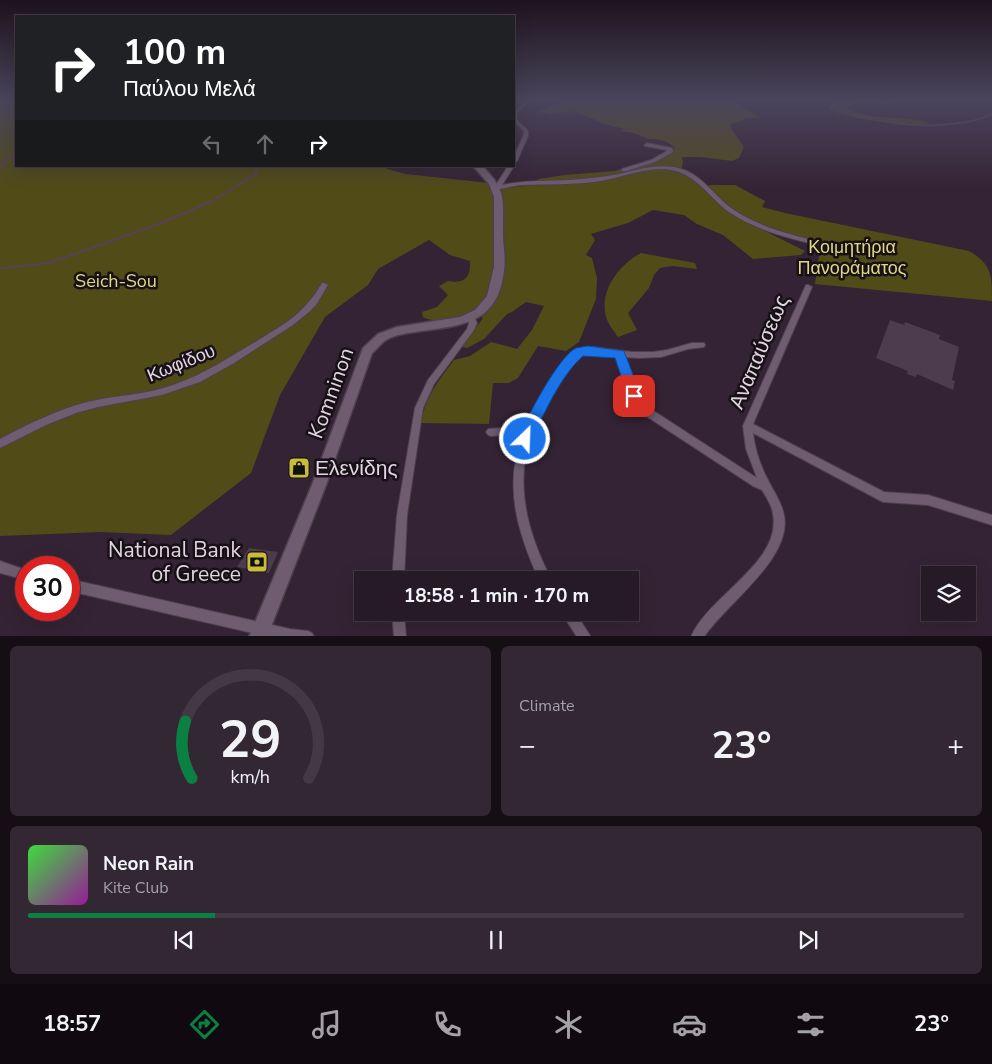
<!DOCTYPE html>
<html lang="en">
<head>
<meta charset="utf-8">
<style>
  body { margin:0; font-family:"Nunito Sans",sans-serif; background:#332733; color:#f1f3f6; height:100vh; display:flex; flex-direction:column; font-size:19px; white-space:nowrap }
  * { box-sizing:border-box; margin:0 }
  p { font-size:16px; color:#a4a1a7 }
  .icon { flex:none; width:28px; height:28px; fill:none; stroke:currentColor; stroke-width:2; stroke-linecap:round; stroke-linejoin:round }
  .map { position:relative; height:636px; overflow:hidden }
  .sheet { display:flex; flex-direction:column; gap:10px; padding:10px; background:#150e15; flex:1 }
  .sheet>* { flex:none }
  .guide { position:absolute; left:15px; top:15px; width:500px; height:152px; border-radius:0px; box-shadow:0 5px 20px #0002,0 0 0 1px #433844; background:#202124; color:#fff; overflow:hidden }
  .controls { position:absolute; left:921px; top:566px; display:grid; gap:10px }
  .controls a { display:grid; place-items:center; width:55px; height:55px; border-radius:0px; background:#271a27; box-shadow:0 5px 20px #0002,0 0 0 1px #433844; font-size:25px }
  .speed { position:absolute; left:15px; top:556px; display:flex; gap:10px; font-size:25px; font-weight:700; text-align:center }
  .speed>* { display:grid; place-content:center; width:65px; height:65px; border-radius:50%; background:#271a27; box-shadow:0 5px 20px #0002,0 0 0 1px #433844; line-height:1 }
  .speed .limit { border:8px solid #d22; background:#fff; color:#111 }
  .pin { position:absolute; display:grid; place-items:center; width:42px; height:42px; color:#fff; margin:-21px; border-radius:10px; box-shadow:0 2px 8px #0006 }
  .me { position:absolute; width:55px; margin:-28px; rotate:24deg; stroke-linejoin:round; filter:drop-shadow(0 0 4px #0008) }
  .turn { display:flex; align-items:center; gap:18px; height:105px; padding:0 25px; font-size:22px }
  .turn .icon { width:65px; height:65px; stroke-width:2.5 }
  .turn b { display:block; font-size:35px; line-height:42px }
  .lanes { display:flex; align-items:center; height:48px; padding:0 25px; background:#0003; justify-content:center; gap:25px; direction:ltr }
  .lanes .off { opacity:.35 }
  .big { font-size:38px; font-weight:700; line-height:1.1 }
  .sheet .card { flex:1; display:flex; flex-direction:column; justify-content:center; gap:8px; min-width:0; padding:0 18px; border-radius:8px; background:#332733 }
  .sheet .dial { align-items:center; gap:0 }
  .dial svg { height:130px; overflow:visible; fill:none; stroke:#433844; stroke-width:7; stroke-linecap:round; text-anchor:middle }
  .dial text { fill:#f1f3f6; stroke:none }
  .song { display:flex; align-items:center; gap:15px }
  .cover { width:60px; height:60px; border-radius:8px; background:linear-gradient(135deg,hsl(120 70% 55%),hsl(300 70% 35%)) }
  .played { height:5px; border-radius:2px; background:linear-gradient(90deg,#0b8043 20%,#433844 20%) }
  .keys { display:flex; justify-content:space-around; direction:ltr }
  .heat { display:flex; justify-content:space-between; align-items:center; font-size:28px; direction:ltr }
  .sheet .tiles { flex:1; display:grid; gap:10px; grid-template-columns:1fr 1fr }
  .card:last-child { grid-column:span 2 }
  .trip { position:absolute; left:354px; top:571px; width:285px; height:50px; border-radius:0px; background:#271a27; box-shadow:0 5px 20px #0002,0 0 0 1px #433844; font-weight:700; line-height:50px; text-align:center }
  .tabs { display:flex; height:80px; justify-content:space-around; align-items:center; background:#100a10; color:#a4a1a7 }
  .tabs .icon { width:35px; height:35px }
  .tabs .current { color:#0b8043 }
  .tabs b { font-size:22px; color:#f1f3f6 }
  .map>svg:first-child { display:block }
</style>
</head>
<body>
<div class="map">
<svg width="992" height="637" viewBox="0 0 992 637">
  <rect width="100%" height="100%" fill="#342334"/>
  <g fill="#514b18">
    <path d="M0 100H16V166H384L387 169 406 174 489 183 494 192 504 187 527 186 539 179 564 175 615 171 650 160 675 148 667 142 656 139H648L634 133 619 131 625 129 607 125 575 111 551 114 537 111 547 109 551 105 583 100H731L761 118H747L729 125 744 147 739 158 732 161 701 157H682L683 162 681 173 703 186 718 204 735 216 805 251 801 255 753 259 723 235 697 224 684 215 653 210 628 223 591 234 595 240 586 255 592 258 597 278 596 299 579 342 566 351 538 346 518 378 509 383H493L489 424 421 423C425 397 439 380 454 360L470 356 491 342 517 349 532 330 544 306 526 302 512 312 507 314 484 339 467 348 462 347 483 318 474 312C458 318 439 325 423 317L422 312 437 307 448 295 439 286 448 281C465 284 471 277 470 261L450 255 429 240 378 269 368 285 325 317 280 395 251 473 171 535 100 532 0 536Z"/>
    <path d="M843 100H890L891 104 856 102 846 108C874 123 904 113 931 124 896 124 862 122 829 110V105Z"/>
    <path d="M708 185H735L765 201 762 207 785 213 969 251C992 264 992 276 992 301L815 284 821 242C779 231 736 221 708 185Z"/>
    <path d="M641 253 695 263 697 269 673 266 660 268 654 275 649 288 628 313 637 330 618 337C614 331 608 324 606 317 599 290 619 265 641 253Z"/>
  </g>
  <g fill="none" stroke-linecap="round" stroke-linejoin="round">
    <g stroke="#59405a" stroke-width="2">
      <path d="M846 100 837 108 840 111C878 121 912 129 951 124 966 122 978 121 992 114"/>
      <polyline points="0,167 7,159 16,154"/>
      <polyline points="0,268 49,263 159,224 212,201 256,174 256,166"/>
    </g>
  </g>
  <g fill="#4d3b4e">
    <polygon points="890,320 904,325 905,322 940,335 939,339 959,347 952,380 955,381 953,390 917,374 916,377 907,374 908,371 876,358"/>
    <polygon points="249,548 278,552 269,573 237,567"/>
  </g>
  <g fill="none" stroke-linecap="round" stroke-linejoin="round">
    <g stroke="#4e404f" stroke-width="2">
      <g id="street">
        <path d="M526 100H530L517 113V120L528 131V136L517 161 514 163C513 151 523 143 524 131L514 121V112Z"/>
        <polygon points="647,143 672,148 673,152 655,162 626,171 622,171 622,169 651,160 667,151 667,150 645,146 644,145"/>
        <path d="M508 166H514L502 185C528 179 556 182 582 179 595 178 607 176 620 174 641 169 663 162 684 170 703 177 715 196 731 208 758 227 789 234 820 242L821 243 818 245C787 238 756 230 729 212 711 199 698 177 676 171 651 164 625 177 601 181 574 185 548 184 521 185 512 186 503 189 495 189L494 188Z"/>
        <path d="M322 283H324L328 285 316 305 309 312 293 325 234 363 200 382 162 395 98 407 76 413 46 425 0 448V439C28 424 57 410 87 402 116 395 146 395 173 385 203 375 230 357 257 341 286 323 304 314 322 283Z"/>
        <path d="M806 285H808L812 287 753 424 884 492 928 495 992 515V525L928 505 883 502 753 433C755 450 760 465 768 480 773 490 780 500 783 511 797 556 726 603 704 637H691C708 596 782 563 773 514 772 505 766 497 762 490L753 486 640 412 628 392 616 356C606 354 592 350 582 354 569 359 562 379 556 390 548 403 538 416 533 430 518 467 522 508 536 545 540 557 546 568 551 580H539C517 530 504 488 522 434L491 436 488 435 486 432 488 429 525 426 562 365 569 355 578 349 593 347 632 352H653L667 350 692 343H704L705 345 704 347 688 349 661 357 638 358 625 357 636 391 646 406 757 478 746 449 743 426Z"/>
        <polygon points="471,315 474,316 477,323 474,330 434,384 423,408 407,515 404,580 392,580 397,515 415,408 428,380 467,329 469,323 467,318"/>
        <polygon points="0,561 26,570 26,580 0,573"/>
        <polygon points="69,579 290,629 308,631 312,633 314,637 270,637 69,591"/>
        <polygon points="392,612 404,612 406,637 394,637"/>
        <polygon points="561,612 575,612 591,637 577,637"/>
      </g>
    </g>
    <g stroke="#4e404f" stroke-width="3">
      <path id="secondary" d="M473 166H482C509 192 502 202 503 235 503 247 506 258 504 270 498 326 460 325 415 332 406 333 394 335 386 340 381 343 377 349 372 353L326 485 267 637H249L312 485 363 348 378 334 397 327 460 317 475 310 487 296 494 267V197L489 184Z"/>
    </g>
    <use href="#street" fill="#6f5c70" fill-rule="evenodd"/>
    <use href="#secondary" fill="#6f5c70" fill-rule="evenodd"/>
  </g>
  <linearGradient id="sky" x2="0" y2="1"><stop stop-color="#1d131d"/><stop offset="0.53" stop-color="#4a455c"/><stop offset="1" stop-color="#4a455c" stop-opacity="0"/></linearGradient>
  <rect width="992" height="189" fill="url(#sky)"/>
  <path fill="#1a73e8" stroke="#114b97" d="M588 346 624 351 641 396 639 399 634 401 629 399 615 358 583 356C560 376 543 416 530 443L525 445 520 443 518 439C526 419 558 357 576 348 580 347 584 347 588 346Z"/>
  <defs>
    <g id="shop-square" transform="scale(1.125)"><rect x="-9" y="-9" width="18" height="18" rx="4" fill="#c9bb3b" stroke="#171017"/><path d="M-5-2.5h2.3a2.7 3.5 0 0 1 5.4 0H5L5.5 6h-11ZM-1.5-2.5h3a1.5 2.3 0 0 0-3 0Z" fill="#111"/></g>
    <g id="bank-square" transform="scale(1.125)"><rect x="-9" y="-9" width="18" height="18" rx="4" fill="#c9bb3b" stroke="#171017"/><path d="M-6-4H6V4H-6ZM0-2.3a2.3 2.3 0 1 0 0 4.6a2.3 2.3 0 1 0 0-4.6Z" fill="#111"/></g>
  </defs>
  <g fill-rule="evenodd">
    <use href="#shop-square" x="299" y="468"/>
    <use href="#bank-square" x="257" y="562"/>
  </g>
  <g text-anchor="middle" stroke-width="5" stroke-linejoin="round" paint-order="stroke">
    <g font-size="18" fill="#e0d77f" stroke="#171017">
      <text x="852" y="253">Κοιμητήρια<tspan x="852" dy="21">Πανοράματος</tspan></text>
      <text x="116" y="287">Seich-Sou</text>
    </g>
    <g font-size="18" fill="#e0d5e0" stroke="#171017">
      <text transform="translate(181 363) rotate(-22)" y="6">Κωφίδου</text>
    </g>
    <g font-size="21" fill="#e0d5e0" stroke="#171017">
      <text transform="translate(759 352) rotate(-67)" y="7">Αναπαύσεως</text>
      <text transform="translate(331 393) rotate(-70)" y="7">Komninon</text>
    </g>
    <g font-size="21" fill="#e0d5e0" stroke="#171017" text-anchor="start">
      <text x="315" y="475">Ελενίδης</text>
      <text x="241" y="557" text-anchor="end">National Bank<tspan x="241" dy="24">of Greece</tspan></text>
    </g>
  </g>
</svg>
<div class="controls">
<a><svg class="icon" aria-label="layers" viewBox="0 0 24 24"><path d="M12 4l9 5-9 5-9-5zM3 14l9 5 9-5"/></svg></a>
</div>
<div class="speed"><div class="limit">30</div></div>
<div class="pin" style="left:634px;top:396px;background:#d93025"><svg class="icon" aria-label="arrive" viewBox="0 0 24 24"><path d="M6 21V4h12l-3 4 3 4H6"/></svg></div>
<svg class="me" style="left:525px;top:439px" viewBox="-20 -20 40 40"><circle r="17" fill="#1a73e8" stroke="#fff" stroke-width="3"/><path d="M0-11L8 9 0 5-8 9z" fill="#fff"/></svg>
<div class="trip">18:58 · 1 min · 170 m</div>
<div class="guide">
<div class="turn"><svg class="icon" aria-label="right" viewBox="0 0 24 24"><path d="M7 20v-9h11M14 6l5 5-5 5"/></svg><div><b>100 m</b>Παύλου Μελά</div></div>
<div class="lanes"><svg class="icon off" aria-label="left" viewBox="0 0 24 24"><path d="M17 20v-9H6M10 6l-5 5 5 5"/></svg><svg class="icon off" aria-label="ahead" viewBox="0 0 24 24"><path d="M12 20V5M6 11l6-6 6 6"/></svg><svg class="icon" aria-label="right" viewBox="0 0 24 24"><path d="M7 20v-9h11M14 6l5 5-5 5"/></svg></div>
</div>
</div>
<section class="sheet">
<div class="tiles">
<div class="card dial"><svg viewBox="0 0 100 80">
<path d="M14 69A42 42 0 1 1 86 69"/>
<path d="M14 69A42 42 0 0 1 10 34" stroke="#0b8043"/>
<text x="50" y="56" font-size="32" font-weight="700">29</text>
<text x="50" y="72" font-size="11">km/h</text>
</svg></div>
<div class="card"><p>Climate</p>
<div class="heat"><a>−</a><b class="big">23°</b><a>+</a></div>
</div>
<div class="card">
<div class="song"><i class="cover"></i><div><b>Neon Rain</b><p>Kite Club</p></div></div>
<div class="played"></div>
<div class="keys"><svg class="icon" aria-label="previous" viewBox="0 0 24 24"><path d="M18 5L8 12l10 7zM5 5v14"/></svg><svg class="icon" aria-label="pause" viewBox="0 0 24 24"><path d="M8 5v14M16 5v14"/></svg><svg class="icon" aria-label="next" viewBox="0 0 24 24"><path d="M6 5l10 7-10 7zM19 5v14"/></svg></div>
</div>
</div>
</section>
<nav class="tabs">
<b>18:57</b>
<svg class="icon current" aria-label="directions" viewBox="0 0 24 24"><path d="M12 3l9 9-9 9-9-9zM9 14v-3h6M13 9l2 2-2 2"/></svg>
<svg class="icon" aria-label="music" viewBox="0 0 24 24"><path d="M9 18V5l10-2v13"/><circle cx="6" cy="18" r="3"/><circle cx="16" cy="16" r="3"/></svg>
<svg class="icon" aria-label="phone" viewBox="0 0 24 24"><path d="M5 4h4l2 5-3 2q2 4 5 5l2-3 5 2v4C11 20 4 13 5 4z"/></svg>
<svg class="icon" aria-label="climate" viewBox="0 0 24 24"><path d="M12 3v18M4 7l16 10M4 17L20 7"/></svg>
<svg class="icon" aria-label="car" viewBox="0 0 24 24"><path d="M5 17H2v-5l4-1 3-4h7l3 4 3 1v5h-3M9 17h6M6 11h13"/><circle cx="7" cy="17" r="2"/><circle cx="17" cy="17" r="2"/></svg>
<svg class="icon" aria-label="filters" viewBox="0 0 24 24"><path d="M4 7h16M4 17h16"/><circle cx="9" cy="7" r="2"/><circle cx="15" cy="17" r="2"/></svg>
<b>23°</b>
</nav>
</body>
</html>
